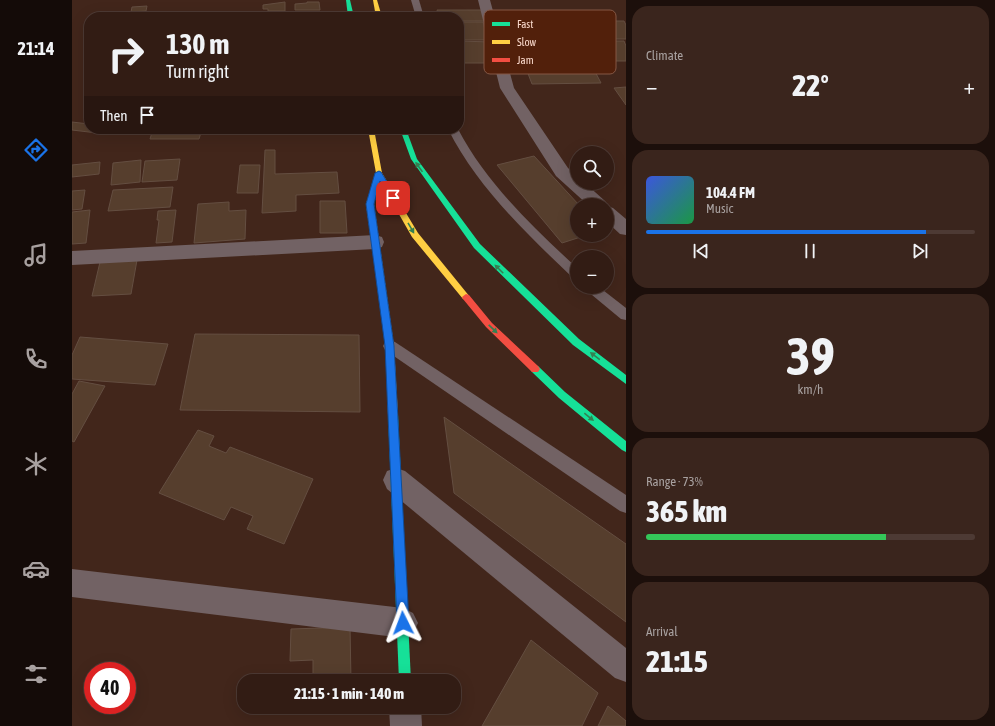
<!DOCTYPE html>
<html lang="en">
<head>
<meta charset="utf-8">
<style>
  body { margin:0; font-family:"Asap Condensed",sans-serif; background:#3a251d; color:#f1f3f6; height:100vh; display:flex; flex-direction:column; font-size:15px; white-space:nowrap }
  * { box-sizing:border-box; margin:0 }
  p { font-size:13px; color:#a8a1a0 }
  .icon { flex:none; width:22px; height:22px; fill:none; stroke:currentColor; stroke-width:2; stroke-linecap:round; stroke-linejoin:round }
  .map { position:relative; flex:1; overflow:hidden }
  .sheet { display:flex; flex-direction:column; gap:6px; padding:6px; background:#1c0f0b; width:369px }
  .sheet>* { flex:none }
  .top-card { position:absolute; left:12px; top:12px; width:380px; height:122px; border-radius:16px; box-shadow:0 4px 16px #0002,0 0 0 1px #4d3a34; background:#321c14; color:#f1f3f6; overflow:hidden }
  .tools { position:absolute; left:498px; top:146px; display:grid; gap:8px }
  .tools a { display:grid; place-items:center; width:44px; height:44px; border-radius:50%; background:#321c14; box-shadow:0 4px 16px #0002,0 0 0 1px #4d3a34; font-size:20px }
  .speed { position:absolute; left:12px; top:662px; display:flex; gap:8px; font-size:20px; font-weight:700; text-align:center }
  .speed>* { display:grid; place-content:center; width:52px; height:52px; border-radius:50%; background:#321c14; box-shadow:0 4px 16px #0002,0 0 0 1px #4d3a34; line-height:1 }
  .speed .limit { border:6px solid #d22; background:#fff; color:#111 }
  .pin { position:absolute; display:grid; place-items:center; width:34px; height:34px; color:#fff; margin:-17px; border-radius:8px; box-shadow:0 2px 6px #0006 }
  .me { position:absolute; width:44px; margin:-22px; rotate:357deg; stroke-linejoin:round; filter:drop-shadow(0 0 3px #0008) }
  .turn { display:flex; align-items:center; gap:14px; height:84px; padding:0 16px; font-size:18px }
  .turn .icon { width:52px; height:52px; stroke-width:2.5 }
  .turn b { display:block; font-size:28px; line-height:34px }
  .then { display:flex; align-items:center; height:38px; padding:0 16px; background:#0003; gap:8px; font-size:15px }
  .big { font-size:30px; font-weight:800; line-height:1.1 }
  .sheet .tile { flex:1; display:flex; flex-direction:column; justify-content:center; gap:6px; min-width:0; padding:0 14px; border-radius:16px; background:#3a251d }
  .sheet .dial { align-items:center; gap:0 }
  .dial b { font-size:52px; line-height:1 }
  .song { display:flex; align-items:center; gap:12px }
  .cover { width:48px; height:48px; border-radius:6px; background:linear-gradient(135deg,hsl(230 70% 55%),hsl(140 70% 35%)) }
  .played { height:4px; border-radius:2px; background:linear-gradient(90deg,#1a73e8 85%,#4d3a34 85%) }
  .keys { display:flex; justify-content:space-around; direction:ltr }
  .heat { display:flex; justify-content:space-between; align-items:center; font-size:22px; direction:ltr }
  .charge { height:6px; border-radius:3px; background:linear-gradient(90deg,#34c759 73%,#4d3a34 0) }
  .trip { position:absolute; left:165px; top:674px; width:224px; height:40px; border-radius:16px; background:#321c14; box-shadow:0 4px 16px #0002,0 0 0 1px #4d3a34; font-weight:800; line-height:40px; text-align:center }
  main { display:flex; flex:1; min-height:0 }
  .dock { display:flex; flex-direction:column; width:72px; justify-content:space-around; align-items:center; background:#140b08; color:#a8a1a0 }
  .dock .icon { width:28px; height:28px }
  .dock .selected { color:#1a73e8 }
  .dock b { font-size:18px; color:#f1f3f6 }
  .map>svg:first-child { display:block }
</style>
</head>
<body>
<main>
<nav class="dock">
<b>21:14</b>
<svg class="icon selected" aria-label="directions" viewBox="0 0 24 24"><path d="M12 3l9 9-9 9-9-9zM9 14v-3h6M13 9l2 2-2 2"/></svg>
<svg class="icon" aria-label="music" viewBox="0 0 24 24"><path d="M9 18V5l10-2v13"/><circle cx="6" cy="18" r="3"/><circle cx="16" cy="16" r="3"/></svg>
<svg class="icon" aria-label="phone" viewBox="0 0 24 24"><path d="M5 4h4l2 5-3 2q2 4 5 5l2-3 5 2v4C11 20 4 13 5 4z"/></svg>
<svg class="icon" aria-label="climate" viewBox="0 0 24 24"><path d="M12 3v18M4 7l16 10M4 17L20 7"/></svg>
<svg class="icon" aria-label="car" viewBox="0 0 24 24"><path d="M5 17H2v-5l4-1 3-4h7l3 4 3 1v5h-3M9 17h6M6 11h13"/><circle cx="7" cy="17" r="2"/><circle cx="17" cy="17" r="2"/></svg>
<svg class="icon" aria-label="filters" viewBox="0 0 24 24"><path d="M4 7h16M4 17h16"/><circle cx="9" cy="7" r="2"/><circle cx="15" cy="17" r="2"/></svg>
</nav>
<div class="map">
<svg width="554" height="726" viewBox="0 0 554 726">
  <rect width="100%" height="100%" fill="#42261b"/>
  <g fill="#563e2d" stroke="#644e41">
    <polygon points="213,2 213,11 196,11 196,9 191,9 191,5"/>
    <polygon points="235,2 247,2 248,10 223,10 223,4 235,3"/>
    <polygon points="75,6 74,11 59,12 60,7"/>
    <polygon points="365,10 410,10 413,21 387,21 387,17 367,17"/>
    <polygon points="180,16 180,17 125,17"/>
    <polygon points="512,21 552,21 554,25 554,39 522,39"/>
    <polygon points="387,22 411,22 416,40 387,40"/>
    <polygon points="387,41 419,42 424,63 387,63"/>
    <polygon points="522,41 552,41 554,46 554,61 532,61"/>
    <polygon points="518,62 529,83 460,84 452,63"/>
    <polygon points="554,87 554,105 542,88"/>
    <polygon points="0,122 17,124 17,129 28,129 25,133 0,130"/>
    <polygon points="81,129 130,129 127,139 78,139"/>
    <polygon points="207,129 272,129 272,130 207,134"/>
    <polygon points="193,150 203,150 203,174 265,172 267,193 224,195 224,211 190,213"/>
    <polygon points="462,156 507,205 505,205 505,235 515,235 490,243 425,165"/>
    <polygon points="108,159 105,180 70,182 73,161"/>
    <polygon points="69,160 68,182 39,185 41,163"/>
    <polygon points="28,162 27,174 0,177 0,165"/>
    <polygon points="168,165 188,165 186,193 165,193"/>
    <polygon points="101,187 98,207 36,211 41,190"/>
    <polygon points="13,190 10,209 0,210 0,191"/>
    <polygon points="248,201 273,201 275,233 248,233"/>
    <polygon points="157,202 157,211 174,210 173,239 122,243 126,204"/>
    <polygon points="18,210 14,243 0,244 0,212"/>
    <polygon points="104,210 100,242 84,243 87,220 85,220 86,211"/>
    <polygon points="65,260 59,294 20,296 28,262"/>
    <polygon points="123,334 287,335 288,412 108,410"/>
    <polygon points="8,337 96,344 83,385 0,379 0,355"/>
    <polygon points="7,381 33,386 2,442 0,441 0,394"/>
    <polygon points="372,417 554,544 554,622 382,493"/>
    <polygon points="126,430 142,436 137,446 154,453 158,447 241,479 212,544 175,529 181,516 159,507 152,520 87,493"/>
    <polygon points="278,627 279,681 241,681 241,660 218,661 219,629"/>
    <polygon points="459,640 526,693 510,726 410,726"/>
    <polygon points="536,706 554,721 554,726 526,726"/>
  </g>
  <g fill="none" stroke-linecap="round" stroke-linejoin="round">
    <g fill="#726264" fill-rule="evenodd">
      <polygon points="339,0 347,0 352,17 344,17"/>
      <path d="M376 129H386C414 183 461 227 505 268V280L501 278C455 234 405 187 376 129Z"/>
      <polygon points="512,287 527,287 554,308 554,320 549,319 514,290"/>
      <polygon points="318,340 323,342 554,495 554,513 548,511 313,350 311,346 313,342"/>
    </g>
    <g fill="#726264" fill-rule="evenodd">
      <polygon points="406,0 418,0 442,88 496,168 505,176 505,183 513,183 533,201 536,205 535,206 541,208 554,219 554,235 548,234 535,222 535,205 516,205 484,176 428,88"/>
      <polygon points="303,235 310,237 312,242 310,247 303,249 0,265 0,251"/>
      <polygon points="324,468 333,471 554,648 554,682 543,678 315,489 311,480 315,471"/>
      <polygon points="0,569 331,608 341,613 346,623 341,633 331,638 0,597"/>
      <polygon points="317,707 349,707 350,726 318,726"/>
    </g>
    <g fill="#16e098" fill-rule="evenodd">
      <polygon points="274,0 278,0 282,17 276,17"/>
      <polygon points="328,129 334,129 345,159 408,244 507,339 554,375 554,384 501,345 402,248 339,159"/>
      <polygon points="463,365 466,366 493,392 554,441 554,452 550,450 487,398 460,372 458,369 460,366"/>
      <polygon points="321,411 324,412 326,415 339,681 327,681 316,415 318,412"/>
    </g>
    <g fill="#ffcf43" fill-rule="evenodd">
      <polygon points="301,0 305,0 310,17 304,17"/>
      <polygon points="296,129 302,129 310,173 346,233 398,297 394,300 391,299 340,237 308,181 302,204 322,346 326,415 324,418 321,419 318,418 316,415 314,346 294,204 304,173"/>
    </g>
    <polygon fill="#f24e42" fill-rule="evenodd" points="394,294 397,295 420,323 466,366 468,369 466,372 460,372 414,327 391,299 390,297"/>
  </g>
  <defs><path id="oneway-solid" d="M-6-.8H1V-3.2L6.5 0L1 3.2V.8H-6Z"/></defs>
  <g fill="#348052">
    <use href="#oneway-solid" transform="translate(347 167) rotate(-125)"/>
    <use href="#oneway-solid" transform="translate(339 228) rotate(60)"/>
    <use href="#oneway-solid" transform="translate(427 269) rotate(-135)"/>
    <use href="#oneway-solid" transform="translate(421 329) rotate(44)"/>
    <use href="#oneway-solid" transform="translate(523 356) rotate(-143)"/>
    <use href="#oneway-solid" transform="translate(517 417) rotate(39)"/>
  </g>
  <polygon fill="#1a73e8" stroke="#114b97" points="307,171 309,172 325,198 321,200 319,200 308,181 302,204 322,346 337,623 335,627 331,629 327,627 325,623 313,346 294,204 303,173"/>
  <rect x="412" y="10" width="132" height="64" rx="6" fill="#52200b" stroke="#845745" stroke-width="1"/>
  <rect x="420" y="22" width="18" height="4" fill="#16e098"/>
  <rect x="420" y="40" width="18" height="4" fill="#ffcf43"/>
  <rect x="420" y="58" width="18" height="4" fill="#f24e42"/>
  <g font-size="11" fill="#f9d8cb">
    <text x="445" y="28">Fast</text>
    <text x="445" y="46">Slow</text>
    <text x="445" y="64">Jam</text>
  </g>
</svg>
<div class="tools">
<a><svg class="icon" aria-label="search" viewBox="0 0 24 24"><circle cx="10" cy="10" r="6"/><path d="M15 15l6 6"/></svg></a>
<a>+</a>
<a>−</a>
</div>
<div class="speed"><div class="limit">40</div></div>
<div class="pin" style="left:321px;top:198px;background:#d93025"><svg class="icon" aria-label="arrive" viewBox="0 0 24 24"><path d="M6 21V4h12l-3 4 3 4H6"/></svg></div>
<svg class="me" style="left:331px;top:623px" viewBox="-20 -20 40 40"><path d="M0-17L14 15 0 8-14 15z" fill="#1a73e8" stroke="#fff" stroke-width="4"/></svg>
<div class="trip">21:15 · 1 min · 140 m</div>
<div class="top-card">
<div class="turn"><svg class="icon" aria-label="right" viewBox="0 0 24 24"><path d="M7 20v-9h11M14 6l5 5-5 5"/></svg><div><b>130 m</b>Turn right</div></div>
<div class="then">Then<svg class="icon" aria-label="arrive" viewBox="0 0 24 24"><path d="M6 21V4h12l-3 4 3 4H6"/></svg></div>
</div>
</div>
<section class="sheet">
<div class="tile"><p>Climate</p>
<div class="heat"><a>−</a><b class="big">22°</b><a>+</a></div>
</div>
<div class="tile">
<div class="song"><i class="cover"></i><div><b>104.4 FM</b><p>Music</p></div></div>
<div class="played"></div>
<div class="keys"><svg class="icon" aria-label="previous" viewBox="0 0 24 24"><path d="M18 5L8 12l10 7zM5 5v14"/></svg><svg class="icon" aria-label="pause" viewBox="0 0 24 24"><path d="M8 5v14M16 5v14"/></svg><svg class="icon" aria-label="next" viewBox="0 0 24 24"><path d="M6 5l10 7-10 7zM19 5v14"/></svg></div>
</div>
<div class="tile dial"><b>39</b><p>km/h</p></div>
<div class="tile"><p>Range · 73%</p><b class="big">365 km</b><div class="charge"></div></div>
<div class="tile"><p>Arrival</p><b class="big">21:15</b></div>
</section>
</main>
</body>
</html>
